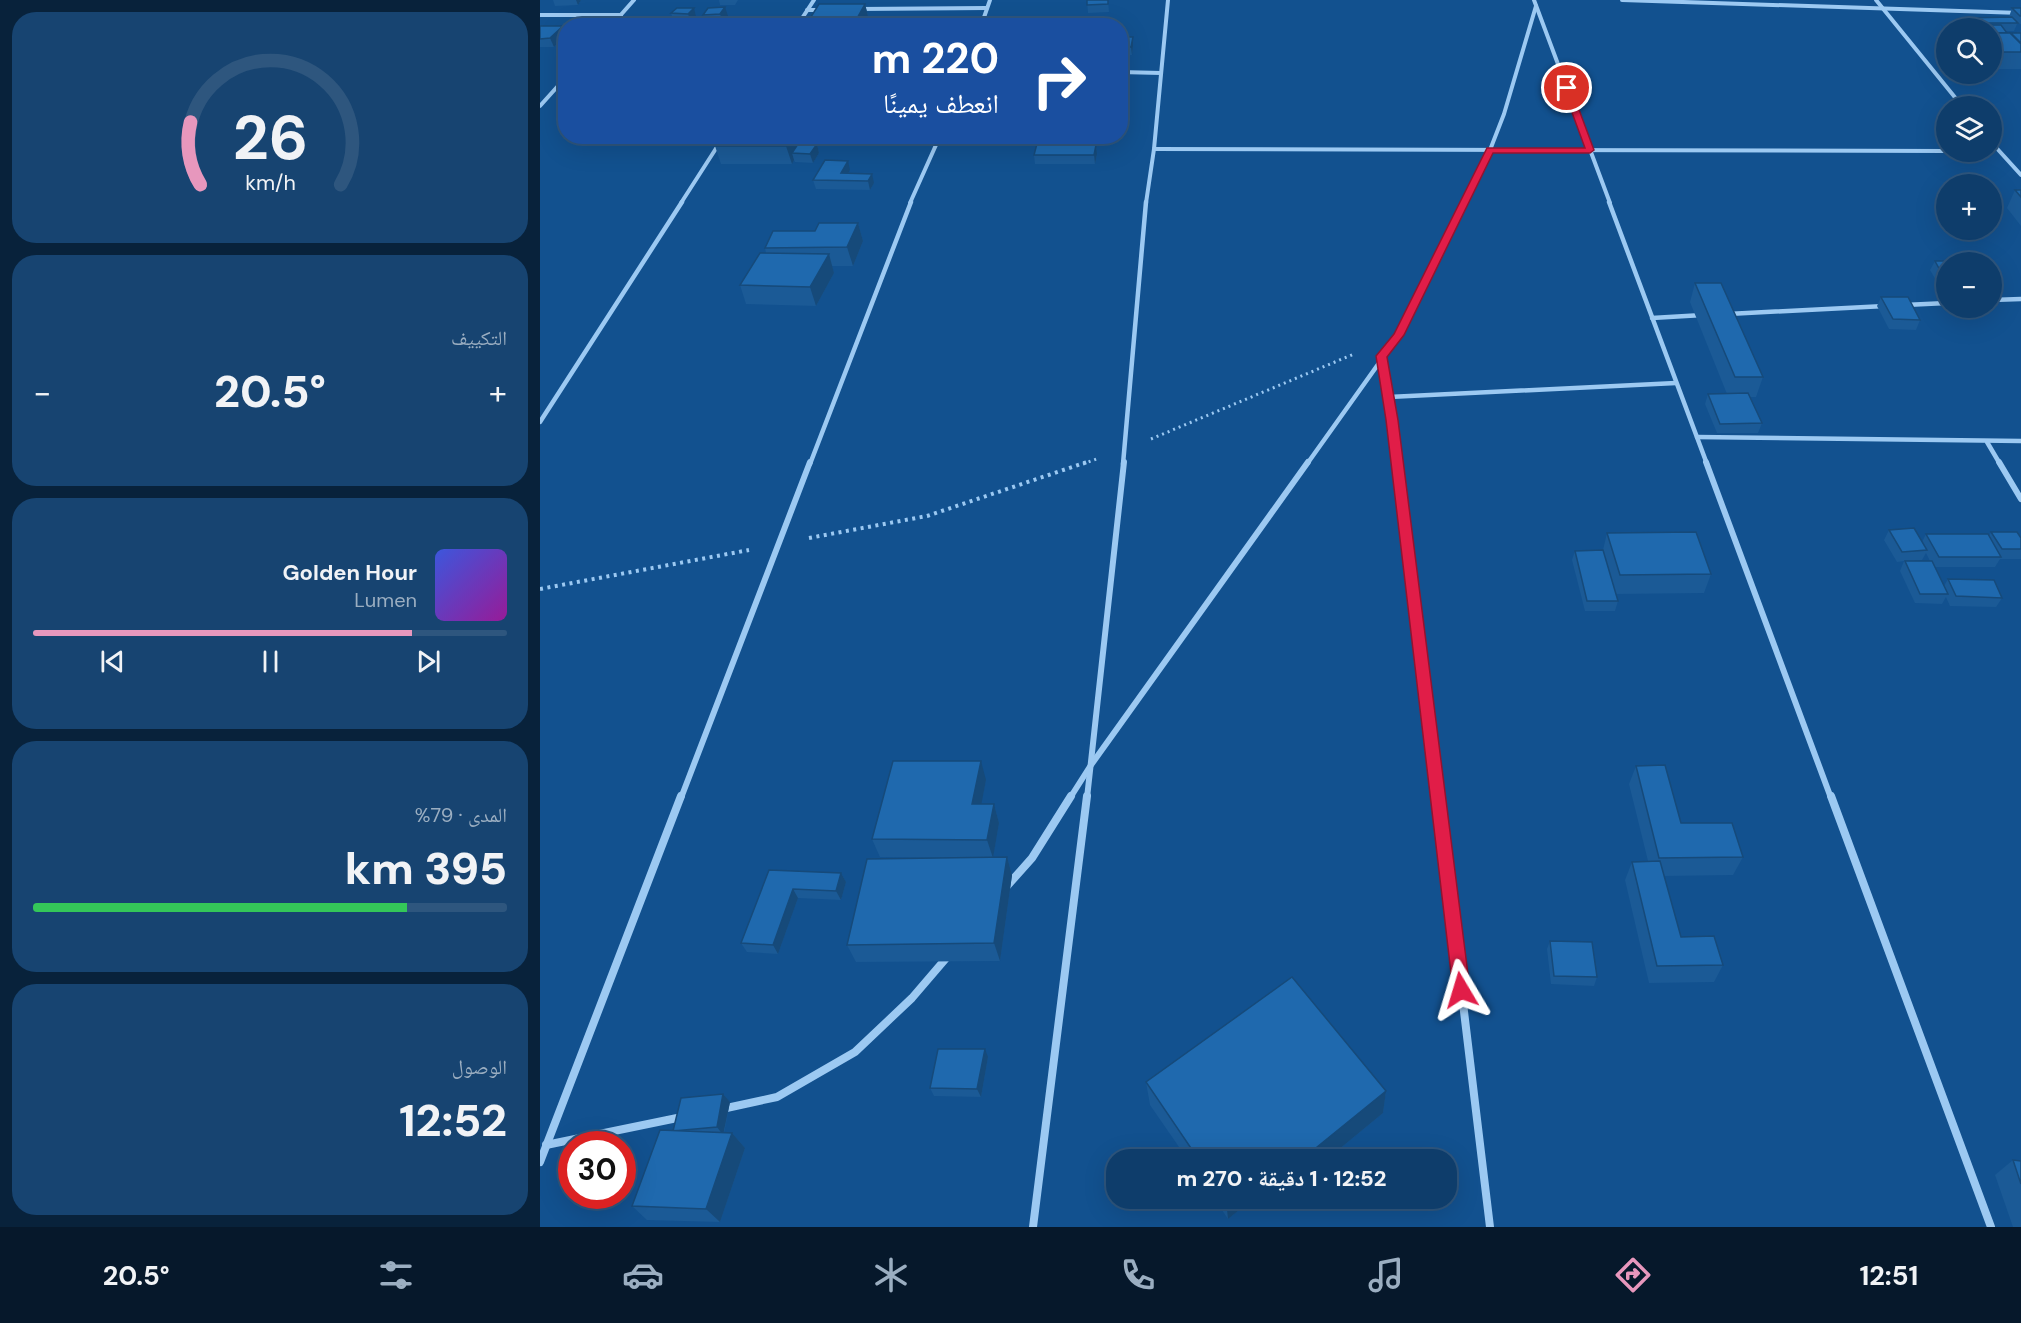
<!DOCTYPE html>
<html lang="ar">
<head>
<meta charset="utf-8">
<style>
  body { margin:0; font-family:"DM Sans","Noto Naskh Arabic",sans-serif; background:#174471; color:#f1f3f6; direction:rtl; height:100vh; display:flex; flex-direction:column; font-size:22px; white-space:nowrap }
  * { box-sizing:border-box; margin:0 }
  p { font-size:20px; color:#9baec1 }
  .icon { flex:none; width:33px; height:33px; fill:none; stroke:currentColor; stroke-width:2; stroke-linecap:round; stroke-linejoin:round }
  .map { position:relative; flex:1; overflow:hidden; direction:ltr }
  .drawer { display:flex; flex-direction:column; gap:12px; padding:12px; background:#08223b; width:540px }
  .drawer>* { flex:none }
  .banner { position:absolute; left:18px; top:18px; width:570px; height:126px; border-radius:24px; box-shadow:0 6px 24px #0002,0 0 0 2px #2e567e; direction:rtl; background:#1a4fa0; color:#fff; overflow:hidden }
  .fabs { position:absolute; left:1396px; top:18px; display:grid; gap:12px }
  .fabs a { display:grid; place-items:center; width:66px; height:66px; border-radius:50%; background:#0e3d6b; box-shadow:0 6px 24px #0002,0 0 0 2px #2e567e; font-size:30px }
  .speed { position:absolute; left:18px; top:1131px; display:flex; gap:12px; font-size:30px; font-weight:700; text-align:center }
  .speed>* { display:grid; place-content:center; width:78px; height:78px; border-radius:50%; background:#0e3d6b; box-shadow:0 6px 24px #0002,0 0 0 2px #2e567e; line-height:1 }
  .speed .limit { border:9px solid #d22; background:#fff; color:#111 }
  .pin { position:absolute; display:grid; place-items:center; width:51px; height:51px; color:#fff; margin:-26px; border:3px solid #fff; border-radius:50%; box-shadow:0 2px 6px #0007 }
  .me { position:absolute; width:66px; margin:-33px; rotate:353deg; stroke-linejoin:round; filter:drop-shadow(0 0 4px #0008) }
  .turn { display:flex; align-items:center; gap:21px; height:126px; padding:0 30px; font-size:27px }
  .turn .icon { width:78px; height:78px; stroke-width:2.5 }
  .turn b { display:block; font-size:42px; line-height:51px }
  .big { font-size:45px; font-weight:800; line-height:1.1 }
  .drawer .tile { flex:1; display:flex; flex-direction:column; justify-content:center; gap:9px; min-width:0; padding:0 21px; border-radius:24px; background:#174471 }
  .drawer .dial { align-items:center; gap:0 }
  .dial svg { height:156px; overflow:visible; fill:none; stroke:#2e567e; stroke-width:7; stroke-linecap:round; text-anchor:middle }
  .dial text { fill:#f1f3f6; stroke:none }
  .song { display:flex; align-items:center; gap:18px }
  .cover { width:72px; height:72px; border-radius:9px; background:linear-gradient(135deg,hsl(230 70% 55%),hsl(300 70% 35%)) }
  .played { height:6px; border-radius:3px; background:linear-gradient(90deg,#e797bd 80%,#2e567e 80%) }
  .keys { display:flex; justify-content:space-around; direction:ltr }
  .heat { display:flex; justify-content:space-between; align-items:center; font-size:33px; direction:ltr }
  .charge { height:9px; border-radius:4px; background:linear-gradient(90deg,#34c759 79%,#2e567e 0) }
  .trip { position:absolute; left:566px; top:1149px; width:351px; height:60px; border-radius:24px; background:#0e3d6b; box-shadow:0 6px 24px #0002,0 0 0 2px #2e567e; font-weight:800; line-height:60px; text-align:center; direction:rtl }
  .tab-bar { display:flex; height:96px; justify-content:space-around; align-items:center; background:#06182b; color:#9baec1 }
  .tab-bar .icon { width:42px; height:42px }
  .tab-bar .on { color:#e797bd }
  .tab-bar b { font-size:27px; color:#f1f3f6 }
  main { display:flex; flex:1; min-height:0 }
  .map>svg:first-child { display:block }
</style>
</head>
<body>
<main>
<div class="map">
<svg width="1481" height="1227" viewBox="0 0 1481 1227">
  <rect width="100%" height="100%" fill="#12518f"/>
  <g fill="none" stroke-linecap="round" stroke-linejoin="round">
    <g stroke="#9cc9f2" stroke-width="3" stroke-dasharray="2 4" stroke-linecap="butt">
      <polyline points="611,439 814,354"/>
      <polyline points="543,464 559,458"/>
    </g>
    <g stroke="#9cc9f2" stroke-width="4" stroke-dasharray="3 4.5" stroke-linecap="butt">
      <polyline points="269,538 387,516 547,462"/>
      <polyline points="0,589 209,550"/>
    </g>
    <g stroke="#9cc9f2" stroke-width="4">
      <polyline points="994,0 1070,203"/>
      <polyline points="1082,0 1481,13"/>
      <polyline points="1336,0 1422,106"/>
      <polyline points="319,9 447,8"/>
      <polyline points="267,10 282,10"/>
      <polyline points="0,15 81,15"/>
      <polyline points="71,26 94,0"/>
      <polyline points="257,26 274,0"/>
      <polyline points="441,26 450,0"/>
      <polyline points="580,72 621,73"/>
      <polyline points="0,106 26,77"/>
      <polyline points="1452,143 1481,175"/>
      <polyline points="614,149 1407,151"/>
      <polyline points="141,203 184,136"/>
      <polyline points="370,203 400,136"/>
      <polyline points="606,203 614,149 628,0"/>
      <polyline points="924,203 950,150 964,114 996,6"/>
    </g>
    <g stroke="#9cc9f2" stroke-width="4.5">
      <polyline points="1069,202 1167,464"/>
      <polyline points="1452,300 1481,299"/>
      <polyline points="1365,305 1407,303"/>
      <polyline points="1188,314 1345,306"/>
      <polyline points="1112,318 1163,315"/>
      <polyline points="841,356 849,397 857,464"/>
      <polyline points="849,397 1136,383"/>
      <polyline points="0,422 142,202"/>
      <polyline points="1157,437 1481,441"/>
      <polyline points="1447,442 1460,464"/>
      <polyline points="270,464 371,202"/>
      <polyline points="583,464 606,202"/>
      <polyline points="767,464 859,335 925,202"/>
    </g>
    <g stroke="#9cc9f2" stroke-width="6">
      <polyline points="857,462 898,798"/>
      <polyline points="1166,462 1291,798"/>
      <polyline points="1459,462 1481,499"/>
      <polyline points="141,798 270,462"/>
      <polyline points="530,798 551,765 768,462"/>
      <polyline points="547,798 584,462"/>
    </g>
    <g stroke="#9cc9f2" stroke-width="8">
      <polyline points="898,796 950,1227"/>
      <polyline points="1291,796 1451,1227"/>
      <polyline points="467,886 492,858 531,796"/>
      <polyline points="182,1109 237,1097 315,1052 372,998 408,956"/>
      <polyline points="6,1145 142,1117"/>
      <polyline points="0,1162 141,796"/>
      <polyline points="493,1227 547,796"/>
    </g>
  </g>
  <g fill="#1b5a96" fill-rule="evenodd">
    <polygon points="13,0 41,0 38,5 15,6"/>
    <polygon points="179,0 198,0 195,5 180,5"/>
    <polygon points="547,0 568,0 569,12 548,13"/>
    <polygon points="325,4 329,20 326,26 271,26 269,20"/>
    <polygon points="137,8 156,17 151,22 134,22 131,13"/>
    <polygon points="168,8 188,16 185,20 203,20 205,26 172,26 174,23 165,23 163,15"/>
    <polygon points="1472,8 1481,8 1481,24 1477,24 1474,31 1466,31 1467,33 1481,33 1481,69 1452,69 1452,28 1425,28 1423,26 1426,18 1470,17 1469,17"/>
    <polygon points="0,26 23,26 26,34 14,47 0,47"/>
    <polygon points="580,37 593,46 592,55 580,56"/>
    <polygon points="580,91 585,99 584,106 580,106"/>
    <polygon points="182,136 254,136 257,145 271,144 268,136 294,136 289,145 277,144 279,153 273,163 255,162 254,160 252,164 181,164 175,146"/>
    <polygon points="499,136 520,136 521,143 555,136 557,154 555,164 495,164 494,155"/>
    <polygon points="310,170 308,173 334,183 330,190 276,189 273,180"/>
    <polygon points="1475,190 1481,190 1481,226 1467,208"/>
    <polygon points="318,223 323,241 313,266 292,266 294,273 276,306 206,304 200,285 226,253 225,248 275,231"/>
    <polygon points="1395,261 1407,262 1407,282 1397,282 1390,270"/>
    <polygon points="1155,283 1223,377 1216,397 1209,397 1222,423 1218,433 1177,433 1165,404 1168,394 1187,394 1150,302"/>
    <polygon points="1341,297 1380,320 1376,330 1349,329 1337,306"/>
    <path d="M1349 530 1382 542 1386 534 1449 536 1451 532 1481 538V559H1460L1455 567H1395L1404 586 1408 579 1462 598 1456 607 1410 606 1406 597 1402 604 1375 603 1360 571 1364 561 1357 562 1344 540ZM1386 553 1390 561H1372L1382 560Z"/>
    <polygon points="1067,533 1171,574 1164,593 1076,594 1078,601 1075,611 1045,611 1032,560 1035,551 1063,550"/>
    <polygon points="1096,766 1141,823 1203,857 1193,875 1124,876 1141,937 1183,965 1174,982 1109,983 1085,880 1092,862 1108,861 1089,784"/>
    <polygon points="446,780 441,804 454,804 459,823 453,857 467,857 472,875 460,961 316,962 307,945 401,858 340,857 332,839"/>
    <polygon points="229,870 301,873 306,882 301,900 258,898 238,954 207,952 201,943"/>
    <polygon points="1010,941 1057,977 1054,986 1011,984 1007,949"/>
    <polygon points="448,1057 441,1097 394,1096 390,1088"/>
    <polygon points="606,1082 846,1091 843,1113 786,1160 648,1160 610,1105"/>
    <polygon points="183,1094 190,1102 184,1133 192,1133 205,1148 180,1222 107,1220 92,1206 133,1131"/>
    <polygon points="1473,1160 1481,1161 1481,1227 1473,1227 1455,1175"/>
    <polygon points="674,1198 714,1198 688,1219"/>
  </g>
  <g fill="#164a7a">
    <polygon points="36,0 41,0 38,5"/>
    <polygon points="325,4 329,20 326,26 318,26 316,20"/>
    <polygon points="185,7 188,16 183,23 180,14"/>
    <polygon points="154,8 156,17 151,22 148,14"/>
    <polygon points="203,20 205,26 199,26"/>
    <polygon points="23,26 26,34 14,47 10,38"/>
    <polygon points="593,37 593,46 592,55 591,47"/>
    <polygon points="584,91 585,99 584,106 583,97"/>
    <polygon points="252,136 254,136 259,151 252,153 254,160 252,164 246,146"/>
    <polygon points="286,136 294,136 289,145"/>
    <polygon points="519,136 521,144 518,154 517,145"/>
    <polygon points="555,136 557,154 555,164 553,145"/>
    <polygon points="277,144 279,153 273,163 270,154"/>
    <polygon points="308,161 310,170 304,180 301,173"/>
    <polygon points="332,174 334,183 330,190 328,181"/>
    <polygon points="318,223 323,241 313,266 307,247"/>
    <polygon points="289,254 294,273 276,306 270,287"/>
    <polygon points="441,761 446,780 438,822 432,804"/>
    <polygon points="454,804 459,823 453,858 447,840"/>
    <polygon points="467,857 472,875 460,961 454,943"/>
    <polygon points="301,873 306,882 301,900 296,891"/>
    <polygon points="253,889 258,898 238,954 233,945"/>
    <polygon points="445,1049 448,1057 441,1097 437,1089"/>
    <polygon points="846,1091 843,1113 786,1160 761,1160"/>
    <polygon points="183,1094 190,1102 183,1135 177,1127"/>
    <polygon points="192,1133 205,1148 180,1222 166,1209"/>
    <polygon points="744,1154 744,1160 737,1160"/>
    <polygon points="687,1198 714,1198 688,1219 686,1199"/>
  </g>
  <g fill="#1f69ae" stroke="#164a7a" stroke-width="1.5">
    <polygon points="547,0 568,0 568,4 547,5"/>
    <polygon points="279,4 325,4 316,20 269,20"/>
    <polygon points="185,7 180,14 163,15 168,8"/>
    <polygon points="137,8 154,8 148,14 131,13"/>
    <polygon points="1472,8 1481,8 1481,16 1480,16"/>
    <polygon points="1472,17 1478,23 1431,23 1426,18"/>
    <polygon points="176,20 203,20 199,26 172,26"/>
    <polygon points="1429,25 1461,25 1467,33 1452,33 1452,28 1433,28"/>
    <polygon points="0,26 23,26 10,38 0,39"/>
    <polygon points="1452,33 1470,33 1481,44 1481,52 1459,52 1452,45"/>
    <polygon points="1471,33 1481,33 1481,43"/>
    <polygon points="580,37 593,37 591,47 580,47"/>
    <polygon points="580,91 584,91 583,97 580,97"/>
    <polygon points="182,136 252,136 246,146 175,146"/>
    <polygon points="499,136 519,136 517,145 548,145 520,144 523,136 555,136 553,145 556,145 554,155 494,155"/>
    <polygon points="258,144 277,144 270,154 252,153"/>
    <polygon points="285,160 308,161 301,173 332,174 328,181 273,180"/>
    <polygon points="1475,190 1481,190 1481,197"/>
    <polygon points="279,223 318,223 307,247 225,248 233,231 275,231"/>
    <polygon points="220,253 289,254 270,287 200,285"/>
    <polygon points="1395,261 1426,261 1427,262 1407,262 1407,272 1401,272"/>
    <polygon points="1155,283 1181,283 1223,377 1195,377"/>
    <polygon points="1341,297 1368,297 1380,320 1353,319"/>
    <polygon points="1208,393 1222,423 1180,424 1168,394"/>
    <polygon points="1374,528 1387,550 1362,552 1349,530"/>
    <polygon points="1156,532 1171,574 1080,575 1067,533"/>
    <polygon points="1451,532 1477,532 1481,538 1481,549 1462,549"/>
    <polygon points="1386,534 1448,534 1461,557 1399,557"/>
    <polygon points="1063,550 1078,601 1047,601 1035,551"/>
    <polygon points="1365,561 1392,561 1408,594 1380,594"/>
    <polygon points="1408,579 1454,580 1462,598 1416,596"/>
    <polygon points="353,761 441,761 432,804 454,804 447,840 332,839"/>
    <polygon points="1125,765 1141,823 1192,823 1203,857 1119,858 1096,766"/>
    <polygon points="467,857 454,943 307,945 327,859"/>
    <polygon points="1120,861 1141,937 1174,936 1183,965 1117,966 1092,862"/>
    <polygon points="229,870 301,873 296,891 253,889 233,945 201,943"/>
    <polygon points="1010,941 1052,942 1057,977 1014,976"/>
    <polygon points="752,977 846,1091 761,1160 747,1160 744,1154 737,1160 659,1160 606,1082"/>
    <polygon points="398,1049 445,1049 437,1089 390,1088"/>
    <polygon points="183,1094 177,1127 133,1131 141,1098"/>
    <polygon points="120,1130 192,1133 166,1209 92,1206"/>
    <polygon points="1473,1160 1481,1161 1481,1184"/>
  </g>
  <polygon fill="#e11d48" stroke="#92132f" stroke-width="1.5" points="1027,86 1031,88 1054,150 1050,153 953,153 864,335 847,357 858,420 930,990 927,996 921,998 915,996 913,990 846,420 836,356 854,334 947,148 1045,148 1023,88"/>
</svg>
<div class="fabs">
<a><svg class="icon" aria-label="search" viewBox="0 0 24 24"><circle cx="10" cy="10" r="6"/><path d="M15 15l6 6"/></svg></a>
<a><svg class="icon" aria-label="layers" viewBox="0 0 24 24"><path d="M12 4l9 5-9 5-9-5zM3 14l9 5 9-5"/></svg></a>
<a>+</a>
<a>−</a>
</div>
<div class="speed"><div class="limit">30</div></div>
<div class="pin" style="left:1027px;top:88px;background:#d93025"><svg class="icon" aria-label="arrive" viewBox="0 0 24 24"><path d="M6 21V4h12l-3 4 3 4H6"/></svg></div>
<svg class="me" style="left:921px;top:990px" viewBox="-20 -20 40 40"><path d="M0-17L14 15 0 8-14 15z" fill="#e11d48" stroke="#fff" stroke-width="4"/></svg>
<div class="trip">12:52 · 1 دقيقة · 270 m</div>
<div class="banner">
<div class="turn"><svg class="icon" aria-label="right" viewBox="0 0 24 24"><path d="M7 20v-9h11M14 6l5 5-5 5"/></svg><div><b>220 m</b>انعطف يمينًا</div></div>
</div>
</div>
<section class="drawer">
<div class="tile dial"><svg viewBox="0 0 100 80">
<path d="M14 69A42 42 0 1 1 86 69"/>
<path d="M14 69A42 42 0 0 1 9 37" stroke="#e797bd"/>
<text x="50" y="56" font-size="32" font-weight="700">26</text>
<text x="50" y="72" font-size="11">km/h</text>
</svg></div>
<div class="tile"><p>التكييف</p>
<div class="heat"><a>−</a><b class="big">20.5°</b><a>+</a></div>
</div>
<div class="tile">
<div class="song"><i class="cover"></i><div><b>Golden Hour</b><p>Lumen</p></div></div>
<div class="played"></div>
<div class="keys"><svg class="icon" aria-label="previous" viewBox="0 0 24 24"><path d="M18 5L8 12l10 7zM5 5v14"/></svg><svg class="icon" aria-label="pause" viewBox="0 0 24 24"><path d="M8 5v14M16 5v14"/></svg><svg class="icon" aria-label="next" viewBox="0 0 24 24"><path d="M6 5l10 7-10 7zM19 5v14"/></svg></div>
</div>
<div class="tile"><p>المدى · 79%</p><b class="big">395 km</b><div class="charge"></div></div>
<div class="tile"><p>الوصول</p><b class="big">12:52</b></div>
</section>
</main>
<nav class="tab-bar">
<b>12:51</b>
<svg class="icon on" aria-label="directions" viewBox="0 0 24 24"><path d="M12 3l9 9-9 9-9-9zM9 14v-3h6M13 9l2 2-2 2"/></svg>
<svg class="icon" aria-label="music" viewBox="0 0 24 24"><path d="M9 18V5l10-2v13"/><circle cx="6" cy="18" r="3"/><circle cx="16" cy="16" r="3"/></svg>
<svg class="icon" aria-label="phone" viewBox="0 0 24 24"><path d="M5 4h4l2 5-3 2q2 4 5 5l2-3 5 2v4C11 20 4 13 5 4z"/></svg>
<svg class="icon" aria-label="climate" viewBox="0 0 24 24"><path d="M12 3v18M4 7l16 10M4 17L20 7"/></svg>
<svg class="icon" aria-label="car" viewBox="0 0 24 24"><path d="M5 17H2v-5l4-1 3-4h7l3 4 3 1v5h-3M9 17h6M6 11h13"/><circle cx="7" cy="17" r="2"/><circle cx="17" cy="17" r="2"/></svg>
<svg class="icon" aria-label="filters" viewBox="0 0 24 24"><path d="M4 7h16M4 17h16"/><circle cx="9" cy="7" r="2"/><circle cx="15" cy="17" r="2"/></svg>
<b>20.5°</b>
</nav>
</body>
</html>
